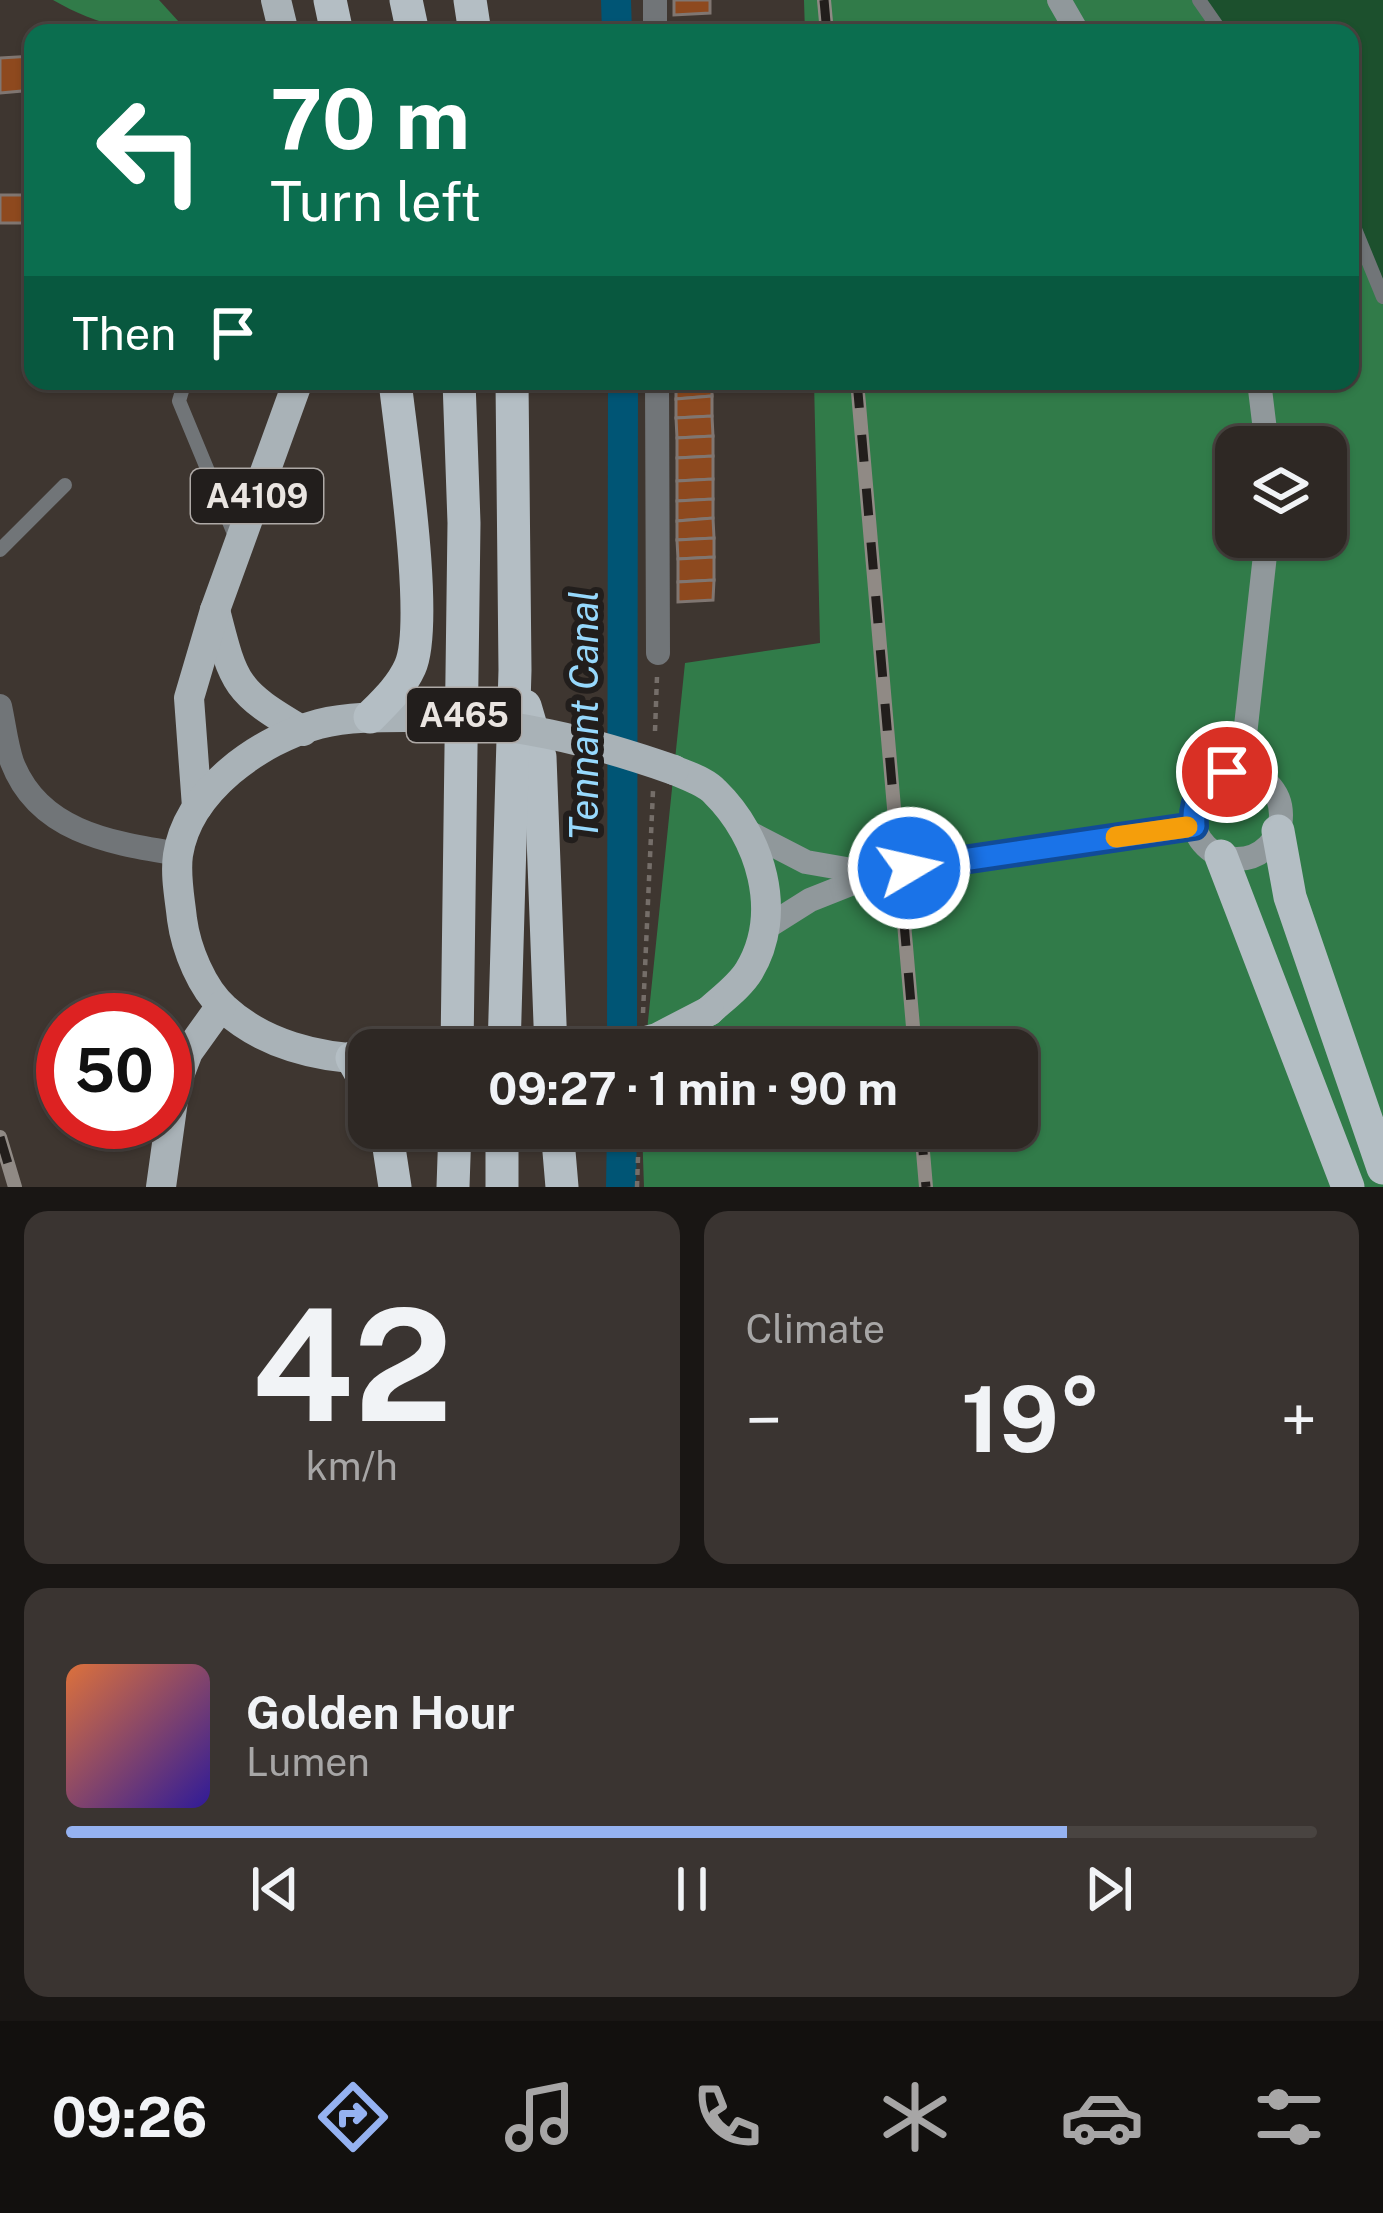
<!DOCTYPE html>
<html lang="en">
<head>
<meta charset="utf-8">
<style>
  body { margin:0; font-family:"Public Sans",sans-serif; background:#3a3431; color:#f1f3f6; height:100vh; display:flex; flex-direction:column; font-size:45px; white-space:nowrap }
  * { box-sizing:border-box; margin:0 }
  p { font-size:39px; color:#a7a6a6 }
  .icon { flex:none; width:66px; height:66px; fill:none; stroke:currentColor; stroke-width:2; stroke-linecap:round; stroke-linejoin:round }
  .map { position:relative; height:1187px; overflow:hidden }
  .drawer { display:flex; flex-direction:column; gap:24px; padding:24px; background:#191614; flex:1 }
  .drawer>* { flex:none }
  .hud { position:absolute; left:24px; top:24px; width:1335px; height:366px; border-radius:24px; box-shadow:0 3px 9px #0004,0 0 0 3px #494441; background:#0b6e4f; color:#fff; overflow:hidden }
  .controls { position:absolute; left:1215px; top:426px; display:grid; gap:24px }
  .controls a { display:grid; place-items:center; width:132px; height:132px; border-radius:24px; background:#2e2824; box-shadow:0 3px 9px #0004,0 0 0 3px #494441; font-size:60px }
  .speed { position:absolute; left:36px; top:993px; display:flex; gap:24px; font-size:60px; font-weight:700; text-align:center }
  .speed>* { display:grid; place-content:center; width:156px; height:156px; border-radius:50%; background:#2e2824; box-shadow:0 3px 9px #0004,0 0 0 3px #494441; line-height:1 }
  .speed .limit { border:18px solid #d22; background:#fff; color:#111 }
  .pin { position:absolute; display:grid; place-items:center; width:102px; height:102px; color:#fff; margin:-51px; border:6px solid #fff; border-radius:50%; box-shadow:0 3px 12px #0007 }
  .me { position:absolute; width:132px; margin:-66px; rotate:81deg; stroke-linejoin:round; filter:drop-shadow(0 0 9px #0008) }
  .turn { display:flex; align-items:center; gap:42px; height:252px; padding:0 48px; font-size:54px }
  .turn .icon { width:156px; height:156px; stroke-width:2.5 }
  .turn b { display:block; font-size:84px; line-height:102px }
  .then { display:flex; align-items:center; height:114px; padding:0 48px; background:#0003; gap:24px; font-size:45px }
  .big { font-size:90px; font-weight:700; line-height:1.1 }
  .drawer .widget { flex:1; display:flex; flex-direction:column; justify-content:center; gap:18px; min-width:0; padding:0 42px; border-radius:24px; background:#3a3431 }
  .drawer .dial { align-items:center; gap:0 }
  .dial b { font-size:156px; line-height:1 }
  .song { display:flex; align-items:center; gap:36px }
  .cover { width:144px; height:144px; border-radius:18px; background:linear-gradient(135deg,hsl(20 70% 55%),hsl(250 70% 35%)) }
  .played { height:12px; border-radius:6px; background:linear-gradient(90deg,#95b2f1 80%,#494441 80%) }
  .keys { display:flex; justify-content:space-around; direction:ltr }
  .heat { display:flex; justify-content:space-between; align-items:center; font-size:66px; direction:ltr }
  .drawer .tiles { flex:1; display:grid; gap:24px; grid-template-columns:1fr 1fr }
  .widget:last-child { grid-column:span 2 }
  .trip { position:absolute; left:348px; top:1029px; width:690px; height:120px; border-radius:24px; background:#2e2824; box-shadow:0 3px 9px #0004,0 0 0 3px #494441; font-weight:700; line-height:120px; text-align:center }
  .dock { display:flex; height:192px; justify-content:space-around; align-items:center; background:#12100e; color:#a7a6a6 }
  .dock .icon { width:84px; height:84px }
  .dock .on { color:#95b2f1 }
  .dock b { font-size:54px; color:#f1f3f6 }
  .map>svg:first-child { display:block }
</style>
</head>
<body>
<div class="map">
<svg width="1383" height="1187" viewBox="0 0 1383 1187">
  <rect width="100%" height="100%" fill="#3e3630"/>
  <polygon fill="#1c502d" points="1199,0 1383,0 1383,296 1350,217 1350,33 1222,33"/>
  <g fill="#317b49" fill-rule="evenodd">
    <path d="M53 0H159L189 33C136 33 100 27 53 0Z"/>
    <polygon points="804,0 1199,0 1222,33 805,33"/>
    <path d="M1350 217 1383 297V1187H644L642 1128H1017V1050H645L685 663 820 643 814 381H1350ZM1236 447H1326V537H1236Z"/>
  </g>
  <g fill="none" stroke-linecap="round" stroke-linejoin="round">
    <g stroke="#005575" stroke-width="30">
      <polyline points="616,0 617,33"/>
      <polyline points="622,1050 623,381"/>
      <polyline points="621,1187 622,1128"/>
    </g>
  </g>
  <g fill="#8e491e" stroke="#807671" stroke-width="3">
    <polygon points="674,0 710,0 710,13 674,15"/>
    <polygon points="33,56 33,117 25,118 23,91 0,93 0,58"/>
    <polygon points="0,195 24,195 25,223 0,223"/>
    <polygon points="676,381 712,381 712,396 676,399"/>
    <polygon points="712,396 712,416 676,418 676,399"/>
    <polygon points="712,416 713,436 677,438 676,418"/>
    <polygon points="713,436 713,456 677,458 677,438"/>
    <polygon points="713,456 713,479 677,481 677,458"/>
    <polygon points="713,479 713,499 677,501 677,481"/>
    <polygon points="713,499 713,518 677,521 677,501"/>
    <polygon points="713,518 714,538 677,540 677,521"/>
    <polygon points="714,538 714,557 678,559 677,540"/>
    <polygon points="714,557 714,580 678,582 678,559"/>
    <polygon points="714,580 713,600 678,602 678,582"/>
  </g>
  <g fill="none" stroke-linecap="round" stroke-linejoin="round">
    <g stroke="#756e69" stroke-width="4.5" stroke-dasharray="6 6" stroke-linecap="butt">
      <polyline points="655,731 657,677"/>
      <polyline points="643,1013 653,791"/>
      <polyline points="637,1187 639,1128"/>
    </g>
    <g stroke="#717578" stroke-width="14">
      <polyline points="1199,0 1222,33"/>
      <polyline points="1350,217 1383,297"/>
      <polyline points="185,381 179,401 237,541"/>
      <polyline points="0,550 65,485"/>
    </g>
    <g stroke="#717578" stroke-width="24">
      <polyline points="655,0 655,33"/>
      <polyline points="657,381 658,653"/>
      <path d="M0 706C4 724 6 744 12 762 39 833 113 843 178 854"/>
    </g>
    <g stroke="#90989b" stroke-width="24">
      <polyline points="1059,0 1078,33"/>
      <polyline points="1259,381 1267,447"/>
      <polyline points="1241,771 1267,537"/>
      <circle cx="1237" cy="815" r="44"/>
      <polyline points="748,832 806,862 875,874"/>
      <polyline points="944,862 1194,826"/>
      <polyline points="764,929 810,900 873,875"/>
    </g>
    <g stroke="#a9b2b7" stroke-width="30">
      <polyline points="276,0 284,33"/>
      <path d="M215 610C234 685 235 691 303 731"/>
      <path d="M674 770C687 776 705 781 715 792 761 837 784 913 749 971 740 986 722 999 709 1011"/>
      <polyline points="197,807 189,698 215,610 298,381"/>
      <path d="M369 1059C318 1058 263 1044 225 1009 202 989 186 949 182 919 180 899 175 876 178 855 188 790 260 740 319 724 351 716 387 717 420 717"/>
      <polyline points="161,1187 175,1086 188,1052 221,1006"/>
    </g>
    <g stroke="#b4bec4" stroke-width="33">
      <polyline points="330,0 337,33"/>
      <polyline points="406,0 413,33"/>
      <polyline points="470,0 475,33"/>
      <polyline points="525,706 540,757 551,1050"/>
      <path d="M370 717C385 702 401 687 410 667 430 623 401 437 395 381"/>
      <polyline points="1278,831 1290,897 1383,1168"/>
      <polyline points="1221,856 1348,1187"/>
      <polyline points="457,1050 464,523 459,381"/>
      <polyline points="504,1050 515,670 512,381"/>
      <polyline points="352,1058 369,1088"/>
      <polyline points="386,1128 395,1187"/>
      <polyline points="557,1128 562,1187"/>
      <polyline points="453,1187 455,1128"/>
      <polyline points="502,1187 502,1128"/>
    </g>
    <g stroke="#908a85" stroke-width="14">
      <g id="rail">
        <polyline points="824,0 827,33"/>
        <polyline points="857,381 915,1050"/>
        <polyline points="921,1128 926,1187"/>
        <polyline points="0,1137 15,1187"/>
      </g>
    </g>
    <use href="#rail" stroke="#221e1c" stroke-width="9" stroke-dasharray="27" stroke-linecap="butt"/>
    <polyline stroke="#90989b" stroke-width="24" points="875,874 944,862"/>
    <g stroke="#a9b2b7" stroke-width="30">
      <path d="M420 717C516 724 583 738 674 770"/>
      <polyline points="613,1050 657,1038 709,1011"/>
    </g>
  </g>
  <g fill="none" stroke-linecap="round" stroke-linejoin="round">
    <g stroke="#114b97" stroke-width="30">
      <path id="route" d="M909 868 1194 826C1192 799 1203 782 1227 772"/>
    </g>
    <use href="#route" stroke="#1a73e8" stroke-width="21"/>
    <polyline stroke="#f59e0b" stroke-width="21" points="1116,837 1187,827"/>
  </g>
  <g text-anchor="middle" stroke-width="12" stroke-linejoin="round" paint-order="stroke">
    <g fill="#221e1c" stroke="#aea9a6" stroke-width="3">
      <rect x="191" y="469" width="132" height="54" rx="9"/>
      <rect x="407" y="688" width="114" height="54" rx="9"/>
    </g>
    <g font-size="33" font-weight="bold" fill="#eae5e1">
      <text x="257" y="508">A4109</text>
      <text x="464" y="727">A465</text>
    </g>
    <g font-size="39" font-style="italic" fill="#97d9fd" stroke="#221e1c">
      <text transform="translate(584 715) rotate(-90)" y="14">Tennant Canal</text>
    </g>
  </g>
</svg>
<div class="controls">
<a><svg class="icon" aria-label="layers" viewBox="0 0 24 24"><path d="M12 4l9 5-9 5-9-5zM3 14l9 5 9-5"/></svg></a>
</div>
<div class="speed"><div class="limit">50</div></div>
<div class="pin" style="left:1227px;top:772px;background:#d93025"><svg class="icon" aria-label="arrive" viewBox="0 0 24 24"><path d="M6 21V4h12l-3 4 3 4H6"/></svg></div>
<svg class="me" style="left:909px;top:868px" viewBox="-20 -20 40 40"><circle r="17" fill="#1a73e8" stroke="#fff" stroke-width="3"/><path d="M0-11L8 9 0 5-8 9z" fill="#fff"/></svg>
<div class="trip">09:27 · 1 min · 90 m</div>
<div class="hud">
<div class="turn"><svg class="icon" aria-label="left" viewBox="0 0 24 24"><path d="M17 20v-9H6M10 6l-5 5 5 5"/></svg><div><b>70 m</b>Turn left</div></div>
<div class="then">Then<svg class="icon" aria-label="arrive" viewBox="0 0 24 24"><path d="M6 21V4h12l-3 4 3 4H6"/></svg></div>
</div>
</div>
<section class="drawer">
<div class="tiles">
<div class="widget dial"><b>42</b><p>km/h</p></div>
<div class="widget"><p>Climate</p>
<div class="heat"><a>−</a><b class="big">19°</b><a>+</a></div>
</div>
<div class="widget">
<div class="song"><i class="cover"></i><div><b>Golden Hour</b><p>Lumen</p></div></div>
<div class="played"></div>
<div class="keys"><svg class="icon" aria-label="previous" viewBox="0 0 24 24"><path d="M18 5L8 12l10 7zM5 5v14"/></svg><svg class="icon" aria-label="pause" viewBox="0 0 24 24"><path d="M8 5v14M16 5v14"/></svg><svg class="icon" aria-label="next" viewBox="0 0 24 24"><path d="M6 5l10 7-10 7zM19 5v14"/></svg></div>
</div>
</div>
</section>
<nav class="dock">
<b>09:26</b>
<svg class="icon on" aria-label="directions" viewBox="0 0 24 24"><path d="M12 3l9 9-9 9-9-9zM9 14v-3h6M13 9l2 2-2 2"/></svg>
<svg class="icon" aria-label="music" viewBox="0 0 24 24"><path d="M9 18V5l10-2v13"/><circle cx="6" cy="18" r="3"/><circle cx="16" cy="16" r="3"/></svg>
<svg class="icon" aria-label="phone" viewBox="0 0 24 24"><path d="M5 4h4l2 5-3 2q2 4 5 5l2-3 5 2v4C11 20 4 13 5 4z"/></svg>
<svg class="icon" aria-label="climate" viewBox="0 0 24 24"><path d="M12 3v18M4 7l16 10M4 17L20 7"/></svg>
<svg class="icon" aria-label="car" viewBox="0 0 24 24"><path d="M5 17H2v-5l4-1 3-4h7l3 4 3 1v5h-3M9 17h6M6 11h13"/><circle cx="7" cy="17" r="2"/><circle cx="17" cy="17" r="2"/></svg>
<svg class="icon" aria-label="filters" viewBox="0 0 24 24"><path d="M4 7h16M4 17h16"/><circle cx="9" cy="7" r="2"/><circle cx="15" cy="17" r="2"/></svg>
</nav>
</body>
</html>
